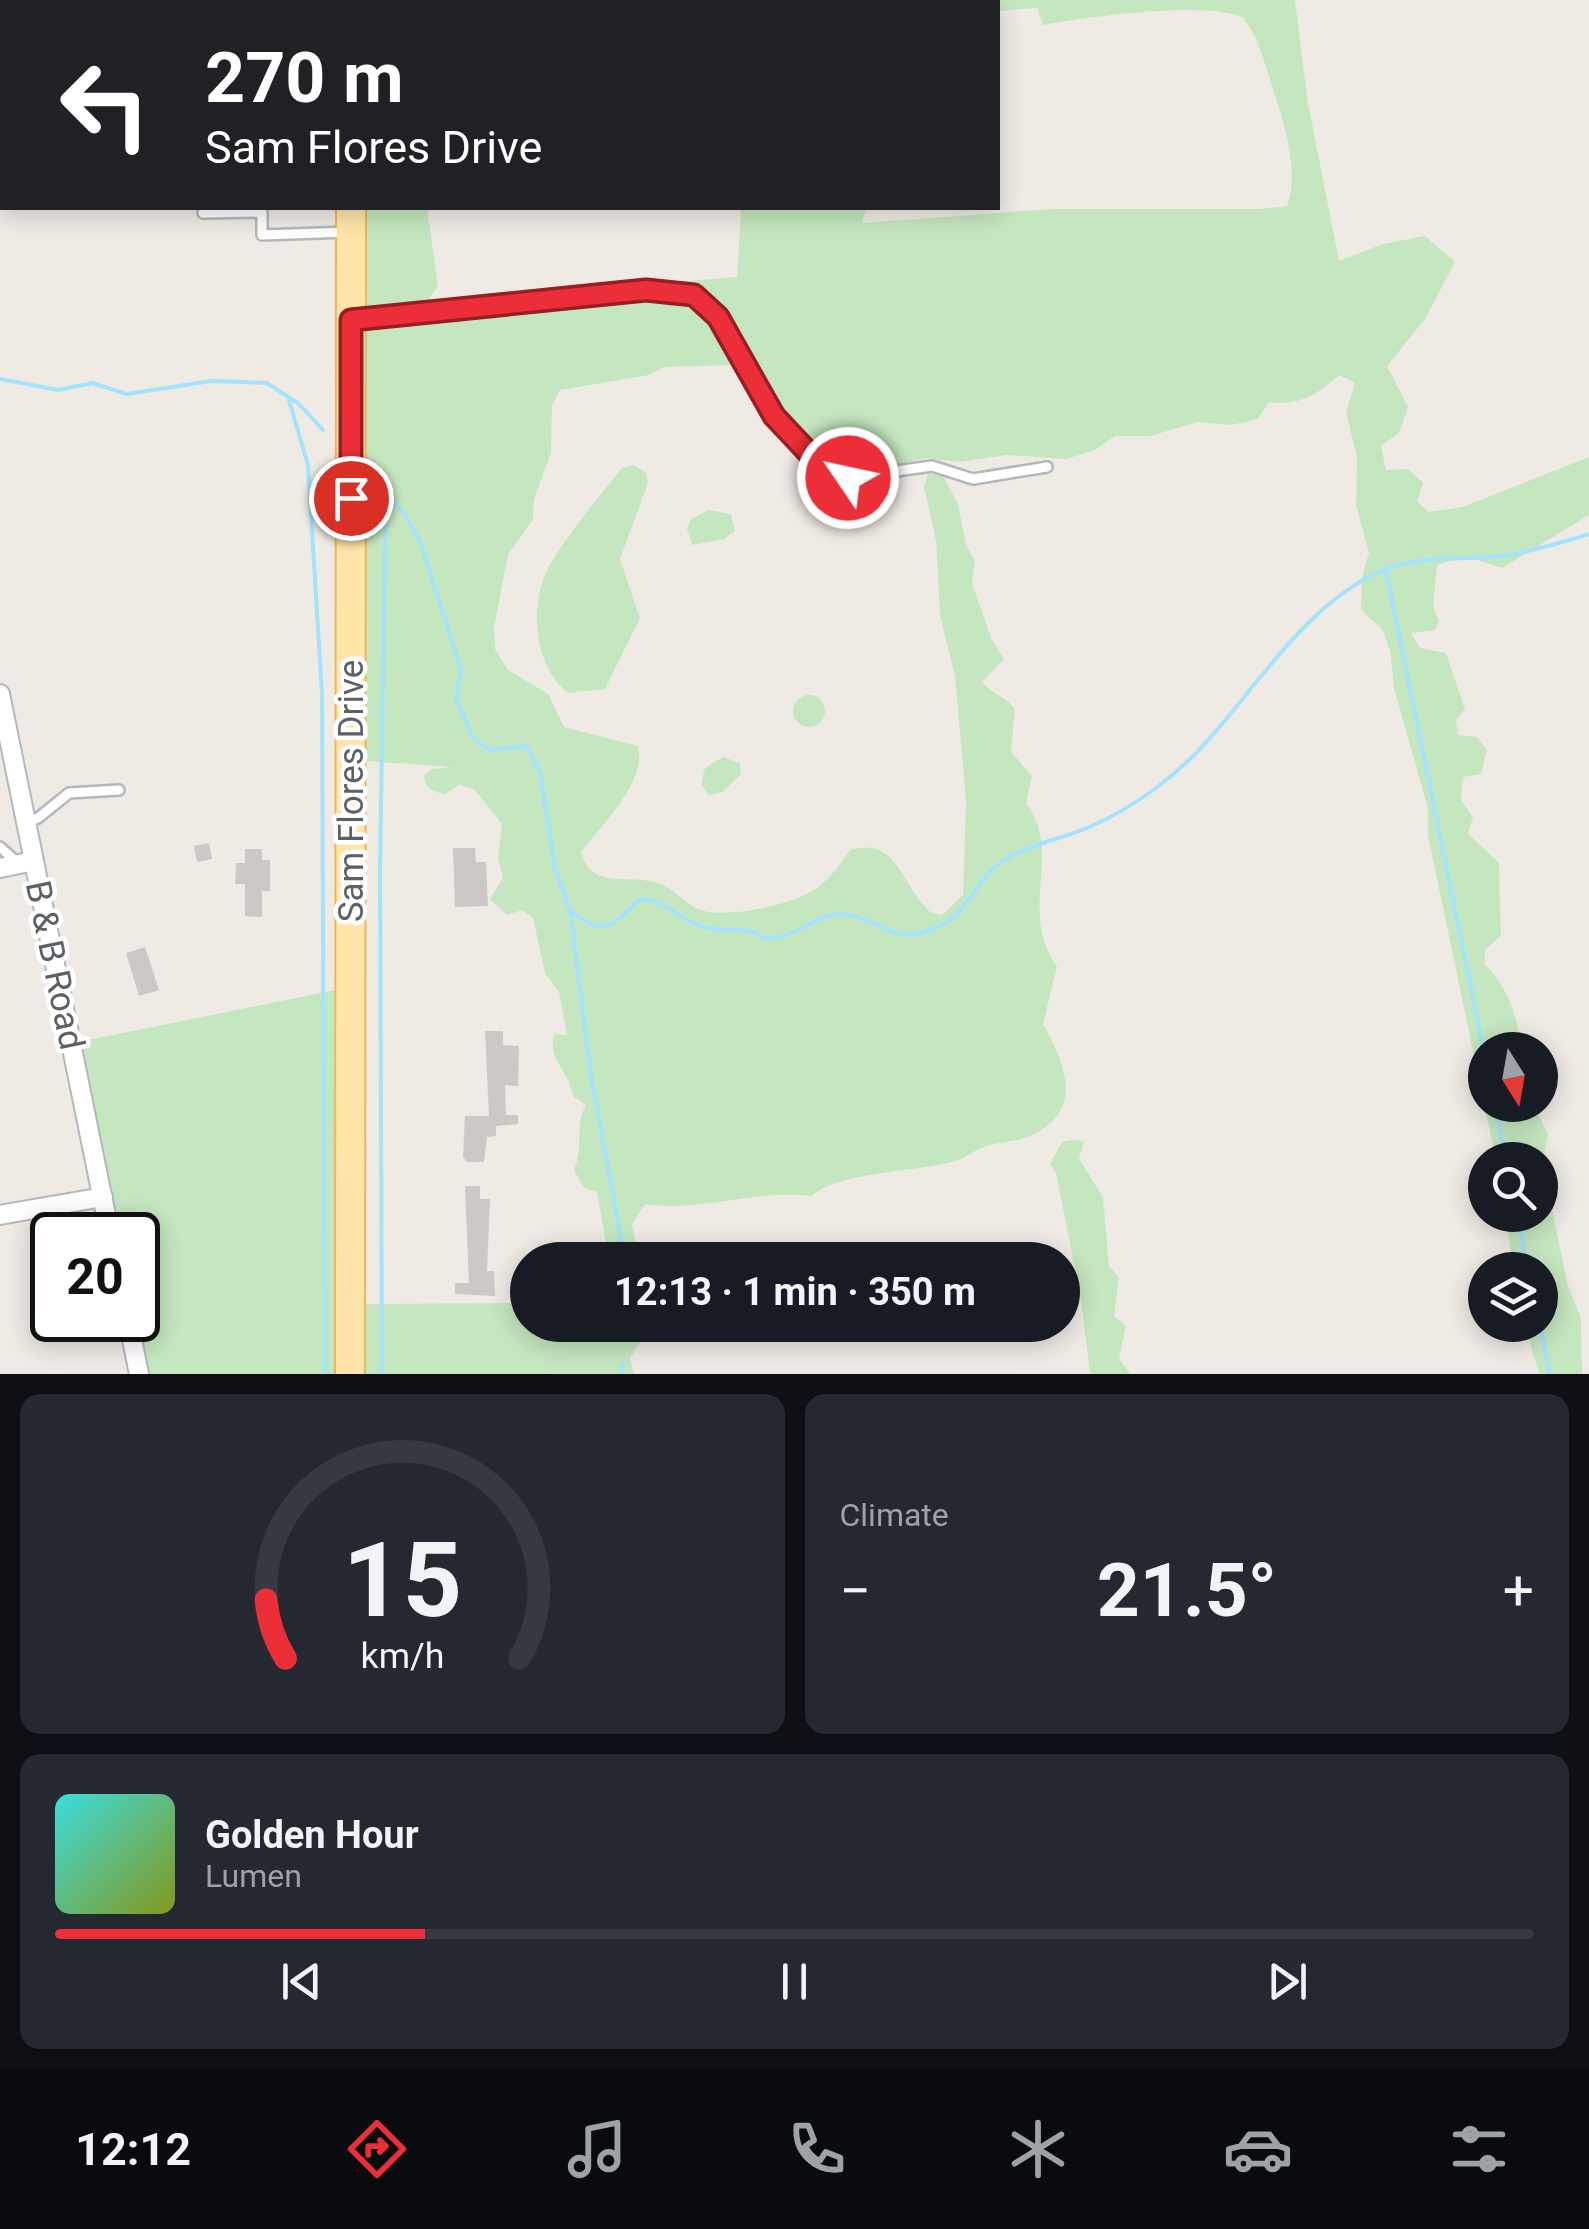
<!DOCTYPE html>
<html lang="en">
<head>
<meta charset="utf-8">
<style>
  body { margin:0; font-family:Roboto,sans-serif; background:#242831; color:#f1f3f6; height:100vh; display:flex; flex-direction:column; font-size:38px; white-space:nowrap }
  * { box-sizing:border-box; margin:0 }
  p { font-size:32px; color:#9ea1a6 }
  .icon { flex:none; width:55px; height:55px; fill:none; stroke:currentColor; stroke-width:2; stroke-linecap:round; stroke-linejoin:round }
  .map { position:relative; height:1374px; overflow:hidden }
  .sheet { display:flex; flex-direction:column; gap:20px; padding:20px; background:#0d0f14; flex:1 }
  .sheet>* { flex:none }
  .hud { position:absolute; left:0px; top:0px; width:1000px; height:210px; box-shadow:0 5px 25px #0003; background:#202124; color:#fff; overflow:hidden }
  .needle { width:65px; rotate:169deg }
  .buttons { position:absolute; left:1468px; top:1032px; display:grid; gap:20px }
  .buttons a { display:grid; place-items:center; width:90px; height:90px; border-radius:50%; background:#171b24; box-shadow:0 5px 25px #0003; font-size:50px }
  .speed { position:absolute; left:30px; top:1212px; display:flex; gap:20px; font-size:50px; font-weight:700; text-align:center }
  .speed>* { display:grid; place-content:center; width:130px; height:130px; border-radius:50%; background:#171b24; box-shadow:0 5px 25px #0003; line-height:1 }
  .speed .limit { border:5px solid #111; border-radius:15px; background:#fff; color:#111 }
  .pin { position:absolute; display:grid; place-items:center; width:85px; height:85px; color:#fff; margin:-42px; border:5px solid #fff; border-radius:50%; box-shadow:0 2px 10px #0007 }
  .me { position:absolute; width:110px; margin:-55px; rotate:304deg; stroke-linejoin:round; filter:drop-shadow(0 0 8px #0008) }
  .turn { display:flex; align-items:center; gap:35px; height:210px; padding:0 40px; font-size:45px }
  .turn .icon { width:130px; height:130px; stroke-width:2.5 }
  .turn b { display:block; font-size:70px; line-height:85px }
  .big { font-size:75px; font-weight:700; line-height:1.1 }
  .sheet .tile { flex:1; display:flex; flex-direction:column; justify-content:center; gap:15px; min-width:0; padding:0 35px; border-radius:20px; background:#242831 }
  .sheet .dial { align-items:center; gap:0 }
  .dial svg { height:260px; overflow:visible; fill:none; stroke:#363941; stroke-width:7; stroke-linecap:round; text-anchor:middle }
  .dial text { fill:#f1f3f6; stroke:none }
  .song { display:flex; align-items:center; gap:30px }
  .cover { width:120px; height:120px; border-radius:15px; background:linear-gradient(135deg,hsl(180 70% 55%),hsl(70 70% 35%)) }
  .played { height:10px; border-radius:5px; background:linear-gradient(90deg,#eb2e38 25%,#363941 25%) }
  .keys { display:flex; justify-content:space-around; direction:ltr }
  .heat { display:flex; justify-content:space-between; align-items:center; font-size:55px; direction:ltr }
  .sheet .tiles { flex:1; display:grid; gap:20px; grid-template-columns:1fr 1fr }
  .tile:last-child { grid-column:span 2 }
  .trip { position:absolute; left:510px; top:1242px; width:570px; height:100px; border-radius:50px; background:#171b24; box-shadow:0 5px 25px #0003; font-weight:700; line-height:100px; text-align:center }
  .tab-bar { display:flex; height:160px; justify-content:space-around; align-items:center; background:#090b0e; color:#9ea1a6 }
  .tab-bar .icon { width:70px; height:70px }
  .tab-bar .current { color:#eb2e38 }
  .tab-bar b { font-size:45px; color:#f1f3f6 }
  .map>svg:first-child { display:block }
</style>
</head>
<body>
<div class="map">
<svg width="1589" height="1374" viewBox="0 0 1589 1374">
  <rect width="100%" height="100%" fill="#efebe4"/>
  <g fill="#c5e7c0">
    <path d="M722 0H1295L1308 103 1339 261 1383 244 1425 236 1455 262 1425 319 1387 366 1408 407 1399 433 1381 446 1386 470 1408 469 1423 483 1417 501 1428 512 1463 507 1589 457V515L1502 568 1465 556 1437 565 1433 607 1439 621 1435 630 1411 633 1420 648 1446 653 1465 709 1456 720 1458 735 1477 737 1487 750 1481 774 1463 777 1461 800 1473 817 1468 834 1499 863 1501 936 1485 950V965C1505 982 1522 1023 1519 1050H1485V1105H1534L1548 1135 1542 1162 1568 1286 1581 1319 1582 1374H1539L1525 1325H1540V1270H1513L1506 1215H1540V1160H1496L1428 836V809L1394 688 1390 650 1382 629 1361 610 1362 577 1369 553 1356 505 1357 457 1346 412 1355 383 1339 375C1317 395 1299 406 1269 402L1258 419 1231 425 1198 422 1150 436H1115L1095 450 1066 459 1007 455 960 462 926 458 847 477 806 454 734 365 665 367 649 375 560 390 552 405 551 453 534 499 533 519 508 555 494 627 495 649 508 670 548 694 564 727 638 746C648 781 601 826 581 852 592 891 626 873 658 883 673 888 682 901 696 908 719 921 792 905 814 890 830 879 840 865 850 850 897 836 900 883 930 912L942 915 963 895 966 801 955 676 940 615 936 541 924 487 928 474H942L958 504 966 545 975 561 972 583 991 638 1004 659 982 682C992 694 1005 696 1015 709L1011 752 1032 776 1026 803C1064 854 1017 910 1057 967L1043 1024C1065 1063 1085 1111 1032 1135 1018 1142 1001 1141 987 1146 975 1149 965 1159 952 1162 913 1172 839 1172 811 1196 755 1189 701 1213 645 1204L632 1224 639 1260H609L597 1192 584 1188 574 1170C584 1148 574 1125 586 1105L573 1096C570 1071 548 1062 554 1034L567 1035 559 992 545 973 533 918 522 910 507 915 490 899 503 878 498 858 502 824 474 789 459 785 444 795 428 788 423 776 432 769 453 767 365 761 366 208H427L438 286 428 301 737 277 741 208H866L862 223 1052 209H1260L1287 206C1299 174 1286 128 1275 95 1266 70 1260 38 1243 18 1209 0 1087 17 1043 25L1037 8 998 11V2Z"/>
    <path d="M634 465 646 473 648 483 620 559 640 618 605 689 568 693C533 666 528 601 551 563 570 531 598 498 622 468Z"/>
    <polygon points="708,510 731,514 735,531 724,539 692,545 687,528 691,519"/>
    <circle cx="809" cy="711" r="16"/>
    <polygon points="723,757 740,763 741,774 722,792 709,796 701,784 705,768"/>
    <polygon points="336,990 336,1374 145,1374 134,1320 138,1235 117,1235 78,1042"/>
    <polygon points="1073,1140 1084,1141 1079,1159 1103,1197 1109,1266 1119,1278 1114,1316 1126,1326 1119,1358 1130,1374 1090,1374 1081,1299 1056,1173 1050,1164 1062,1142"/>
    <polygon points="527,1303 528,1325 651,1325 630,1358 634,1374 366,1374 366,1304"/>
  </g>
  <g fill="none" stroke-linecap="round" stroke-linejoin="round">
    <g stroke="#a4e3ff" stroke-width="4">
      <polyline points="0,379 58,390 92,383 127,394 211,381 267,383 299,404 323,430"/>
      <polyline points="288,397 308,465 322,694 325,1374"/>
      <polyline points="380,488 405,514 421,544 461,670 456,699 474,740 491,750 526,746 540,772 555,868 570,910 591,1076 625,1260"/>
      <polyline points="1386,571 1485,1057"/>
      <path d="M570 910C606 940 612 925 640 899 668 900 678 920 703 927 722 933 750 925 764 938 797 940 817 912 842 914 869 915 892 941 920 933 967 920 963 900 991 871 1015 846 1057 841 1087 828 1132 809 1177 776 1209 739 1261 681 1307 604 1381 571 1420 554 1461 561 1501 556 1530 552 1561 543 1589 534"/>
      <polyline points="1495,1105 1506,1160"/>
      <polyline points="1517,1215 1528,1270"/>
      <polyline points="1540,1325 1550,1374"/>
      <polyline points="632,1326 632,1325"/>
      <polyline points="382,1374 380,868 386,494"/>
      <polyline points="621,1374 623,1364"/>
    </g>
  </g>
  <g fill="#ccc8c3">
    <polygon points="209,843 212,859 197,862 194,846"/>
    <polygon points="453,848 475,848 476,862 486,862 488,906 455,907"/>
    <polygon points="245,849 262,849 262,860 270,860 270,891 262,891 262,917 245,916 245,884 235,884 236,863 245,863"/>
    <polygon points="145,947 159,990 139,996 126,953"/>
    <polygon points="485,1031 503,1031 503,1045 519,1046 518,1086 505,1085 506,1115 518,1115 518,1124 496,1126 496,1136 487,1137 484,1162 467,1162 463,1157 465,1116 489,1116"/>
    <polygon points="465,1186 480,1186 480,1199 490,1199 487,1271 494,1271 495,1296 455,1294 455,1283 469,1283"/>
  </g>
  <g fill="none" stroke-linecap="round" stroke-linejoin="round">
    <g stroke="#b5b8bb" stroke-width="14">
      <g id="service">
        <polyline points="203,213 262,212 262,235 348,232"/>
        <polyline points="354,319 675,291 694,295 718,317 773,416 821,465 848,478 932,466 973,479 1047,467"/>
        <polyline points="26,822 38,818 69,793 119,790"/>
        <polyline points="0,847 19,864"/>
      </g>
    </g>
    <g stroke="#b5b8bb" stroke-width="22">
      <g id="minor">
        <polyline points="0,694 110,1235"/>
        <polyline points="0,868 34,861"/>
        <polyline points="0,1215 103,1197"/>
        <polyline points="128,1320 139,1374"/>
      </g>
    </g>
    <g stroke="#f3b359" stroke-width="32">
      <g id="primary">
        <polyline points="351,0 351,2"/>
        <polyline points="350,1374 351,208"/>
      </g>
    </g>
    <use href="#service" stroke="#fff" stroke-width="9"/>
    <use href="#minor" stroke="#fff" stroke-width="18"/>
    <use href="#primary" stroke="#ffe5a9" stroke-width="28"/>
  </g>
  <g fill="none" stroke-linecap="round" stroke-linejoin="round">
    <g stroke="#991e24" stroke-width="25">
      <polyline id="route" points="351,498 351,320 646,290 694,295 718,317 774,416 821,466 848,478"/>
    </g>
    <use href="#route" stroke="#eb2e38" stroke-width="18"/>
  </g>
  <g text-anchor="middle" stroke-width="9" stroke-linejoin="round" paint-order="stroke">
    <g font-size="35" fill="#5c6165" stroke="#fff">
      <text transform="translate(351 791) rotate(-90)" y="12">Sam Flores Drive</text>
      <text transform="translate(55 965) rotate(78)" y="12">B &amp; B Road</text>
    </g>
  </g>
</svg>
<div class="buttons">
<a><svg class="needle" viewBox="-14 -14 28 28"><path d="M0-13l5 13h-10z" fill="#e53935"/><path d="M0 13l5-13h-10z" fill="#9ea1a6"/></svg></a>
<a><svg class="icon" aria-label="search" viewBox="0 0 24 24"><circle cx="10" cy="10" r="6"/><path d="M15 15l6 6"/></svg></a>
<a><svg class="icon" aria-label="layers" viewBox="0 0 24 24"><path d="M12 4l9 5-9 5-9-5zM3 14l9 5 9-5"/></svg></a>
</div>
<div class="speed"><div class="limit">20</div></div>
<div class="pin" style="left:351px;top:498px;background:#d93025"><svg class="icon" aria-label="arrive" viewBox="0 0 24 24"><path d="M6 21V4h12l-3 4 3 4H6"/></svg></div>
<svg class="me" style="left:848px;top:478px" viewBox="-20 -20 40 40"><circle r="17" fill="#eb2e38" stroke="#fff" stroke-width="3"/><path d="M0-11L8 9 0 5-8 9z" fill="#fff"/></svg>
<div class="trip">12:13 · 1 min · 350 m</div>
<div class="hud">
<div class="turn"><svg class="icon" aria-label="left" viewBox="0 0 24 24"><path d="M17 20v-9H6M10 6l-5 5 5 5"/></svg><div><b>270 m</b>Sam Flores Drive</div></div>
</div>
</div>
<section class="sheet">
<div class="tiles">
<div class="tile dial"><svg viewBox="0 0 100 80">
<path d="M14 69A42 42 0 1 1 86 69"/>
<path d="M14 69A42 42 0 0 1 8 51" stroke="#eb2e38"/>
<text x="50" y="56" font-size="32" font-weight="700">15</text>
<text x="50" y="72" font-size="11">km/h</text>
</svg></div>
<div class="tile"><p>Climate</p>
<div class="heat"><a>−</a><b class="big">21.5°</b><a>+</a></div>
</div>
<div class="tile">
<div class="song"><i class="cover"></i><div><b>Golden Hour</b><p>Lumen</p></div></div>
<div class="played"></div>
<div class="keys"><svg class="icon" aria-label="previous" viewBox="0 0 24 24"><path d="M18 5L8 12l10 7zM5 5v14"/></svg><svg class="icon" aria-label="pause" viewBox="0 0 24 24"><path d="M8 5v14M16 5v14"/></svg><svg class="icon" aria-label="next" viewBox="0 0 24 24"><path d="M6 5l10 7-10 7zM19 5v14"/></svg></div>
</div>
</div>
</section>
<nav class="tab-bar">
<b>12:12</b>
<svg class="icon current" aria-label="directions" viewBox="0 0 24 24"><path d="M12 3l9 9-9 9-9-9zM9 14v-3h6M13 9l2 2-2 2"/></svg>
<svg class="icon" aria-label="music" viewBox="0 0 24 24"><path d="M9 18V5l10-2v13"/><circle cx="6" cy="18" r="3"/><circle cx="16" cy="16" r="3"/></svg>
<svg class="icon" aria-label="phone" viewBox="0 0 24 24"><path d="M5 4h4l2 5-3 2q2 4 5 5l2-3 5 2v4C11 20 4 13 5 4z"/></svg>
<svg class="icon" aria-label="climate" viewBox="0 0 24 24"><path d="M12 3v18M4 7l16 10M4 17L20 7"/></svg>
<svg class="icon" aria-label="car" viewBox="0 0 24 24"><path d="M5 17H2v-5l4-1 3-4h7l3 4 3 1v5h-3M9 17h6M6 11h13"/><circle cx="7" cy="17" r="2"/><circle cx="17" cy="17" r="2"/></svg>
<svg class="icon" aria-label="filters" viewBox="0 0 24 24"><path d="M4 7h16M4 17h16"/><circle cx="9" cy="7" r="2"/><circle cx="15" cy="17" r="2"/></svg>
</nav>
</body>
</html>
